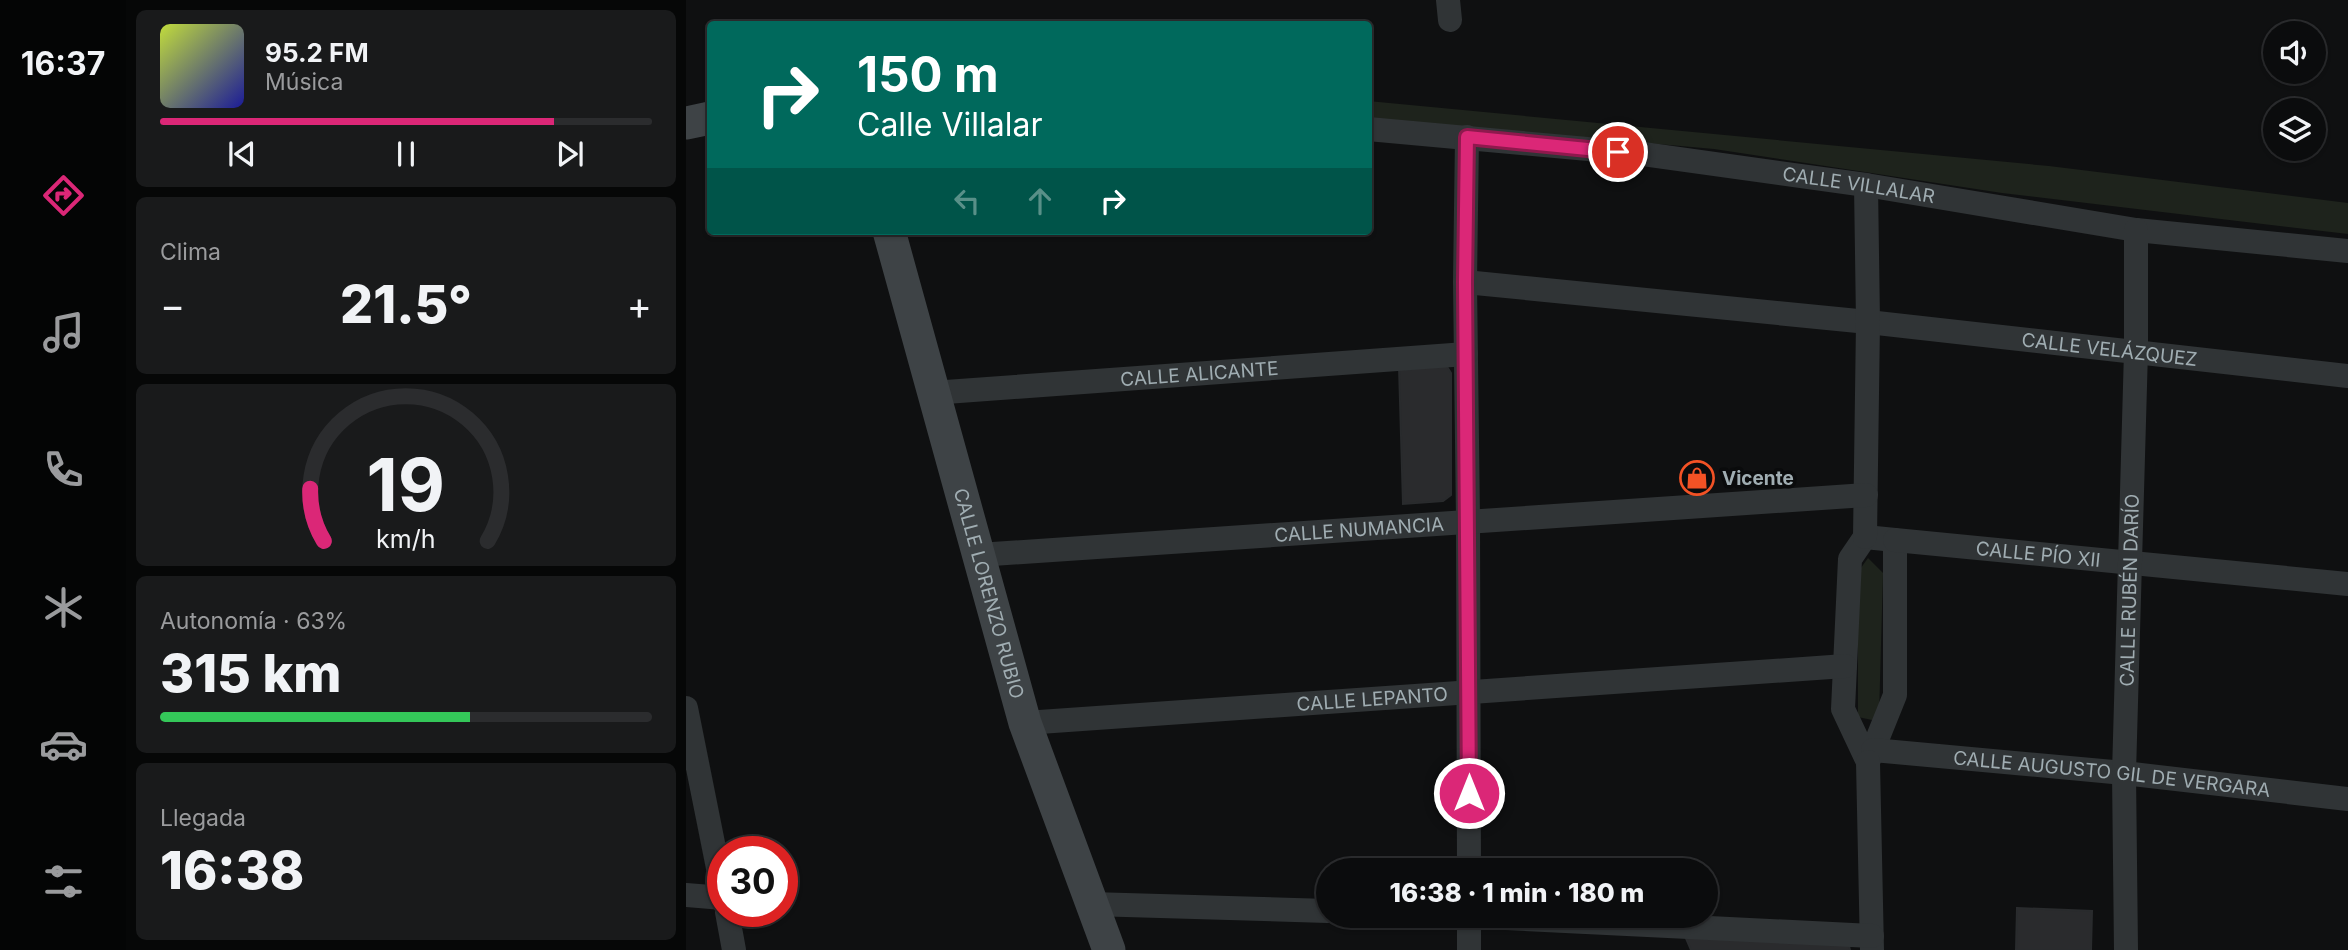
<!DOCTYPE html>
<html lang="es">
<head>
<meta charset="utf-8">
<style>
  body { margin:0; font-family:Inter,sans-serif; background:#191a1b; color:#f1f3f6; height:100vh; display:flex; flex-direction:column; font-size:26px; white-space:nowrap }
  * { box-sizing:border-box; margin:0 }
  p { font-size:23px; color:#9a9b9d }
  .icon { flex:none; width:38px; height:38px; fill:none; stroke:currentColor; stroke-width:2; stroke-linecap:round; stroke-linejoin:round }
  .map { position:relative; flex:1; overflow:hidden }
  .drawer { display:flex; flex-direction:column; gap:10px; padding:10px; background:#060707; width:560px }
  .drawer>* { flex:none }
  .top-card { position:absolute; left:21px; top:21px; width:665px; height:214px; border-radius:7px; box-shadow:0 2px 5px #0004,0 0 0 2px #2b2c2e; background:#00695c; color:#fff; overflow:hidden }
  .fabs { position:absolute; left:1577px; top:21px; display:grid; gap:14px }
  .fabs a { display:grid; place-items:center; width:63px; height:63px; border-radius:50%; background:#0b0c0d; box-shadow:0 2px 5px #0004,0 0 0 2px #2b2c2e; font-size:35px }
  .speed { position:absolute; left:21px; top:836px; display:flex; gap:14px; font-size:35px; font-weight:700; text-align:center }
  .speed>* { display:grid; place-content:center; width:91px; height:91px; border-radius:50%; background:#0b0c0d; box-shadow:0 2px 5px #0004,0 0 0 2px #2b2c2e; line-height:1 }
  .speed .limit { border:10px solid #d22; background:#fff; color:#111 }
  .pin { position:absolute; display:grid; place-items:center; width:60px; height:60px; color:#fff; margin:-30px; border:4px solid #fff; border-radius:50%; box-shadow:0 2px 7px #0007 }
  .me { position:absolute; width:77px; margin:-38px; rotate:0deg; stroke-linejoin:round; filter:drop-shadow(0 0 5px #0008) }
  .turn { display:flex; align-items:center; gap:24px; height:147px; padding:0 35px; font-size:32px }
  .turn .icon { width:91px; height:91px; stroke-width:2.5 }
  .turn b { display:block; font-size:49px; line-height:60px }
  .lanes { display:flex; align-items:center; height:66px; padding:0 35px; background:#0003; justify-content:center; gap:35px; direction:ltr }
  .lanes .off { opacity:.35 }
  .big { font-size:52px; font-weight:800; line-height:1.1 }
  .drawer .card { flex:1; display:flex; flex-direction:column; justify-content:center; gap:10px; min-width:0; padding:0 24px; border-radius:10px; background:#191a1b }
  .drawer .dial { align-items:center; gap:0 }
  .dial svg { height:182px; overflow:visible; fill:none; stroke:#2b2c2e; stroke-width:7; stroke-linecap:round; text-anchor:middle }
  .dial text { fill:#f1f3f6; stroke:none }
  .song { display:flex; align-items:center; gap:21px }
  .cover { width:84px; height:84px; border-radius:10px; background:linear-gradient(135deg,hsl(70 70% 55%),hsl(240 70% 35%)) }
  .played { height:7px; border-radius:4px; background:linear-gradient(90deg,#db2777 80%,#2b2c2e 80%) }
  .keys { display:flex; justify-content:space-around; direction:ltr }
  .heat { display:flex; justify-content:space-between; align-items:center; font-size:38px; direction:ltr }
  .charge { height:10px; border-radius:5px; background:linear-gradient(90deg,#34c759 63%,#2b2c2e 0) }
  .trip { position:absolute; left:630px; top:858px; width:402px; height:70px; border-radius:35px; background:#0b0c0d; box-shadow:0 2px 5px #0004,0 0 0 2px #2b2c2e; font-weight:800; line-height:70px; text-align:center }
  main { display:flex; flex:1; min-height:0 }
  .tab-bar { display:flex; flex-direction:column; width:126px; justify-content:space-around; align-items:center; background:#040505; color:#9a9b9d }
  .tab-bar .icon { width:49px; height:49px }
  .tab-bar .current { color:#db2777 }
  .tab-bar b { font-size:32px; color:#f1f3f6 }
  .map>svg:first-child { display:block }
</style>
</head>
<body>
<main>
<nav class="tab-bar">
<b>16:37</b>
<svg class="icon current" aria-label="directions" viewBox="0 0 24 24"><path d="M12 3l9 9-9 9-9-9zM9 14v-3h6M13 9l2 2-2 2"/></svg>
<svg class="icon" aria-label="music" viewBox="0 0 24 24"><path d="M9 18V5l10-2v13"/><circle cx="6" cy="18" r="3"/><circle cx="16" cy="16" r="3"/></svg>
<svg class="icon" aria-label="phone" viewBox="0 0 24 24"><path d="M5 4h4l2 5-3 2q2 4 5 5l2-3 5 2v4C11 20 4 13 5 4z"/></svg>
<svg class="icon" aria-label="climate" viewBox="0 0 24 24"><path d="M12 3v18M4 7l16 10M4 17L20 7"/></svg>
<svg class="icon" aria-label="car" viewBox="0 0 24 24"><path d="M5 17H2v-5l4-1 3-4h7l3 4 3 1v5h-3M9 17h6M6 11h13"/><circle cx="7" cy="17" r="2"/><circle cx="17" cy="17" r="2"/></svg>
<svg class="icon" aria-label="filters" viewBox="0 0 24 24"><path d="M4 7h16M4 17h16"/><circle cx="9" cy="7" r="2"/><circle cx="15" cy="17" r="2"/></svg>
</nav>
<section class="drawer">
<div class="card">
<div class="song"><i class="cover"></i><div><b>95.2 FM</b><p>Música</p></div></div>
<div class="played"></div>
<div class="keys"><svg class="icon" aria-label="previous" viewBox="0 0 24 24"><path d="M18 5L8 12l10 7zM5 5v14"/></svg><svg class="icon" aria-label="pause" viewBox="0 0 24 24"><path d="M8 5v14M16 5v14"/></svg><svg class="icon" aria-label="next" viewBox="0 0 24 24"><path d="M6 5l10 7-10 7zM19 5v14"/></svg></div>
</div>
<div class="card"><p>Clima</p>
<div class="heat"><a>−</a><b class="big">21.5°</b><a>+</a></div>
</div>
<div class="card dial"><svg viewBox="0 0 100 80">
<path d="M14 69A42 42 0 1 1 86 69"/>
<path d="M14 69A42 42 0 0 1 8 46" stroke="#db2777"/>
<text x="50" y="56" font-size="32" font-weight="700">19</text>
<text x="50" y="72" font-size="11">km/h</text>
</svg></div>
<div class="card"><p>Autonomía · 63%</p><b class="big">315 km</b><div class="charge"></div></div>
<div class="card"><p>Llegada</p><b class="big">16:38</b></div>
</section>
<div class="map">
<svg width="1662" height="950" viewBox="0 0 1662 950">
  <rect width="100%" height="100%" fill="#0f1011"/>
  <g fill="#1e231c">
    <polygon points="682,101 1363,166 1662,203 1662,234 1316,193 1028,149 683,118"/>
    <polygon points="1182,558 1197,573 1193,716 1186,720 1172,717 1172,572"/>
  </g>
  <g fill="#2a2b2d" stroke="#292b2d" stroke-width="2">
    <polygon points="758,362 765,373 765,495 757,501 717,504 713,367"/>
    <polygon points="1331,908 1406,911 1405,950 1330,950"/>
    <polygon points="999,936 1163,946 1164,950 1005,950"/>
  </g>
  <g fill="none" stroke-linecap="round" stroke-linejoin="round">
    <g stroke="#303436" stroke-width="24">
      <polyline points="762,0 764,20"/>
      <path id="s1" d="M682 129 957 154 1180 185 1450 230 1662 251"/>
      <polyline points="781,137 779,282 782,520 783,870"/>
      <path id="s2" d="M779 282 1182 322 1662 376"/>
      <path id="s3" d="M246 393 780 354"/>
      <polygon points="1179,537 1209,540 1209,695 1182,762 1157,709 1164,559"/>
      <polyline points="1179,537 1182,322 1180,185"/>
      <path id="s4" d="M1209 540 1662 584"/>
      <path id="s5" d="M292 555 1180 495"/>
      <polyline points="0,708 37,893"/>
      <path id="s6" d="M339 723 1159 666"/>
      <path id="s7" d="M1187 750 1438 773 1662 799"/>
      <polyline points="1182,762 1186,950"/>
      <polyline points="0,895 37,898"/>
      <polyline points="405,904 642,911"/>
      <polyline points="41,912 48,950"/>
      <polyline points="759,915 1186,936"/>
      <polyline points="783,915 783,950"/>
      <path id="s8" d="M1440 950 1438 773 1450 351V230"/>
    </g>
    <g stroke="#3e4346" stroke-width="33">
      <polyline points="0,123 24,118"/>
      <path id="s9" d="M203 231 339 723 423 950"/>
    </g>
  </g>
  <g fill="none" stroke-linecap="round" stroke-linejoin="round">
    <g stroke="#8e194d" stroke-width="18">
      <polyline id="route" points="783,793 779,282 781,137 932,152"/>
    </g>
    <use href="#route" stroke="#db2777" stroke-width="12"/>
  </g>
  <defs>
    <g id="shop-ring" transform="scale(1.75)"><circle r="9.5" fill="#0a0b0c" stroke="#f35225" stroke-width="1.5"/><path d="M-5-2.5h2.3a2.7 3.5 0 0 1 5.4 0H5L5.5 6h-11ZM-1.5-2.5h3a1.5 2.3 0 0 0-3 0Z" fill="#f35225"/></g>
  </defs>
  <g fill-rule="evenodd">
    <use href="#shop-ring" x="1011" y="478"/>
  </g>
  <g text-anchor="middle" stroke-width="7" stroke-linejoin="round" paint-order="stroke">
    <g font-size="19" fill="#a0adb2" stroke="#0a0b0c">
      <text dy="7" stroke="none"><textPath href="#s1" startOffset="494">CALLE VILLALAR</textPath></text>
      <text dy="7" stroke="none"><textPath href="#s2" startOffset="648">CALLE VELÁZQUEZ</textPath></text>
      <text dy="7" stroke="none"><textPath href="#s3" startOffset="268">CALLE ALICANTE</textPath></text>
      <text dy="7" stroke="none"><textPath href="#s5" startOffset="382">CALLE NUMANCIA</textPath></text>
      <text dy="7" stroke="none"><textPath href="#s4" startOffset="144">CALLE PÍO XII</textPath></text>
      <text dy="7" stroke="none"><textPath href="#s8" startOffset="360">CALLE RUBÉN DARÍO</textPath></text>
      <text dy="7" stroke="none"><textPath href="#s9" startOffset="376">CALLE LORENZO RUBIO</textPath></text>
      <text dy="7" stroke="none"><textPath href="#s6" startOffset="348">CALLE LEPANTO</textPath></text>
      <text dy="7" stroke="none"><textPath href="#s7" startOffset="240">CALLE AUGUSTO GIL DE VERGARA</textPath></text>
    </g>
    <g font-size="19" font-weight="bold" fill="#a0adb2" stroke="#0a0b0c" text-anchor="start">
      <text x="1036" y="485">Vicente</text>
    </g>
  </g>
</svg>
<div class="fabs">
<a><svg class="icon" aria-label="sound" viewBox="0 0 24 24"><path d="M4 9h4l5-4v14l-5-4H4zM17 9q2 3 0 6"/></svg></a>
<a><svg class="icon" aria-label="layers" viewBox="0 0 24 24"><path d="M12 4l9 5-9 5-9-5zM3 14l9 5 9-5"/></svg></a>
</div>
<div class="speed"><div class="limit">30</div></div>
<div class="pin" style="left:932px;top:152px;background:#d93025"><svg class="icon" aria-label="arrive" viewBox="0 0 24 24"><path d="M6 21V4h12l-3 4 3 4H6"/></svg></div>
<svg class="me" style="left:783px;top:793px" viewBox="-20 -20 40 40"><circle r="17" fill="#db2777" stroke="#fff" stroke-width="3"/><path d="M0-11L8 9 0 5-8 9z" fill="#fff"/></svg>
<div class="trip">16:38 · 1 min · 180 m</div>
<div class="top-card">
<div class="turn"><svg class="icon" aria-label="right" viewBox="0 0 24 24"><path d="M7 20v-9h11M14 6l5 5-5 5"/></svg><div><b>150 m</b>Calle Villalar</div></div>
<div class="lanes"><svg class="icon off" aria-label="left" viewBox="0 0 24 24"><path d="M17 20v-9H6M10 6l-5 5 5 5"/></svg><svg class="icon off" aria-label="ahead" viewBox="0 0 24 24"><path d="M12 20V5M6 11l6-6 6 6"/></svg><svg class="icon" aria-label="right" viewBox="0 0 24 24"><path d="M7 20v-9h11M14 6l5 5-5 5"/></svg></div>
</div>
</div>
</main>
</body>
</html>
